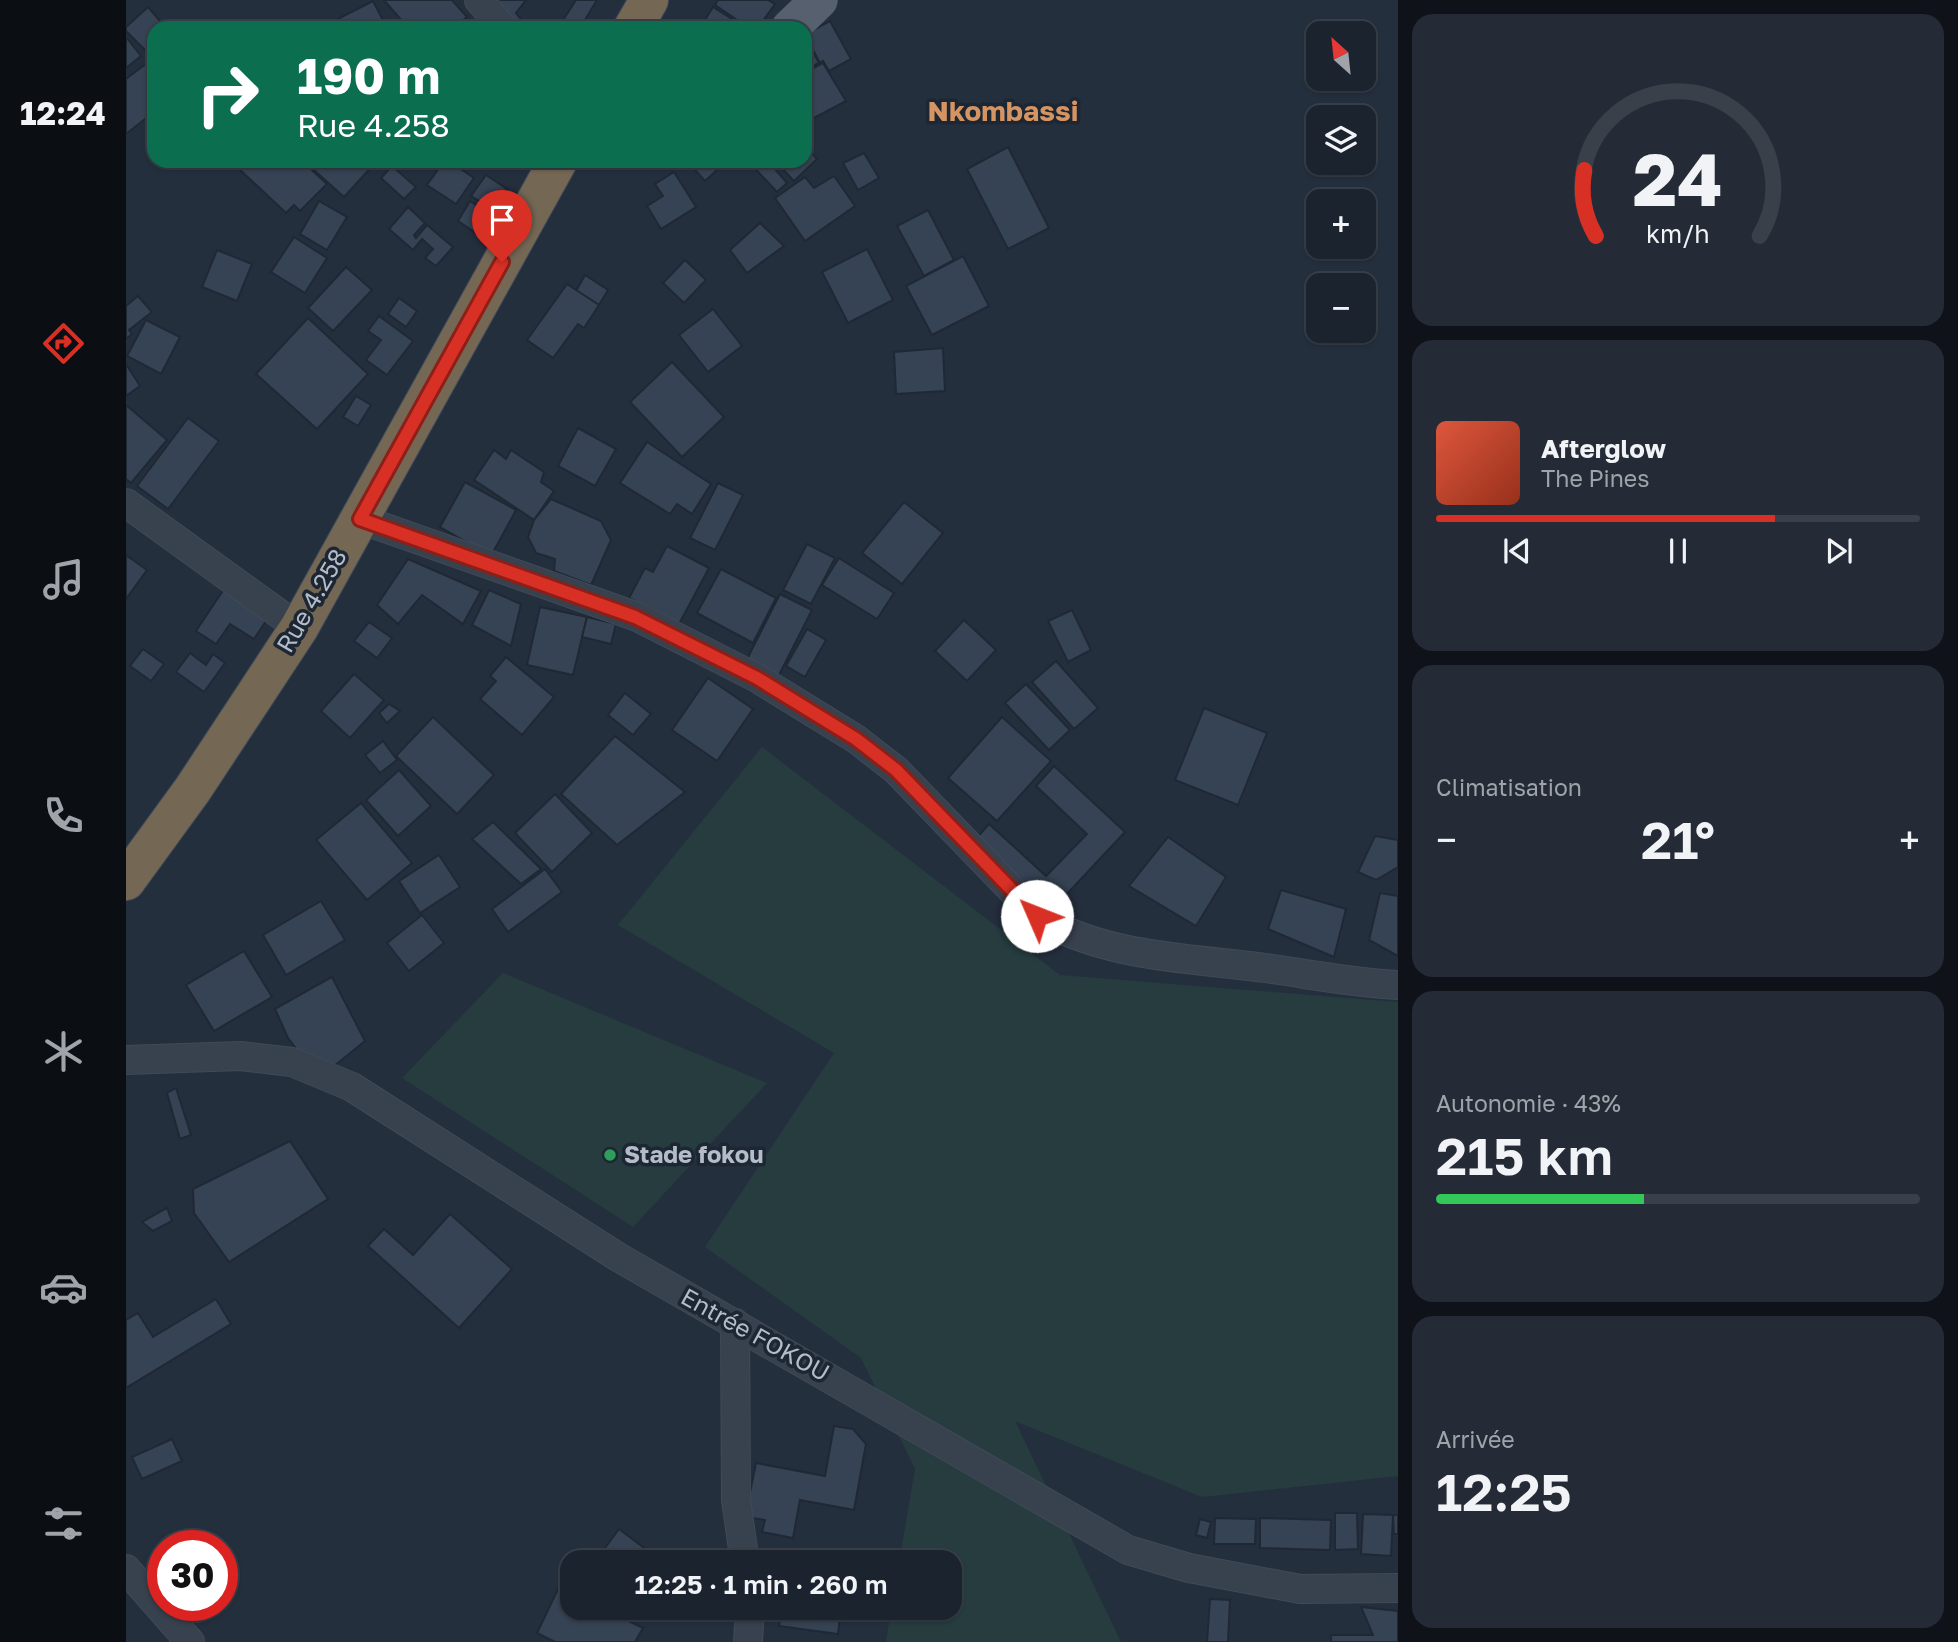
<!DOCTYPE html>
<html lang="fr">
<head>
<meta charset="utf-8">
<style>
  body { margin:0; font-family:"Golos Text",sans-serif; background:#242b36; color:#f1f3f6; height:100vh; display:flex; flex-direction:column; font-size:26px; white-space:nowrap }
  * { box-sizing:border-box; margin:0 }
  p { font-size:23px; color:#a0a4aa }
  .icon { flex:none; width:38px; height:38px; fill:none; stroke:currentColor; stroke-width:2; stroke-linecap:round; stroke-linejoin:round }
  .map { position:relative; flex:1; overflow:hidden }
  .side { display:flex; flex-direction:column; gap:14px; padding:14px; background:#0f1319; width:560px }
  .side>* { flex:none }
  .banner { position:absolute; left:21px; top:21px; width:665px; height:147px; border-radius:21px; box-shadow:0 2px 5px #0004,0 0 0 2px #39404a; background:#0b6e4f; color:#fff; overflow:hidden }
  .needle { width:46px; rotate:333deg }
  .buttons { position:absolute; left:1180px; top:21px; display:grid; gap:14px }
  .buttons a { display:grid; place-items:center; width:70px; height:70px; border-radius:14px; background:#1b232e; box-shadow:0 2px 5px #0004,0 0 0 2px #39404a; font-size:35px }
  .speed { position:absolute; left:21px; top:1530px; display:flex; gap:14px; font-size:35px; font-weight:700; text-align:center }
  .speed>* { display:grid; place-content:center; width:91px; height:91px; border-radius:50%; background:#1b232e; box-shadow:0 2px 5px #0004,0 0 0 2px #39404a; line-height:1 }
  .speed .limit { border:10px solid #d22; background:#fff; color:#111 }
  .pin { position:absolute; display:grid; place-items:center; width:60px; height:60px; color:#fff; margin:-72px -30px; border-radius:50% 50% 50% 0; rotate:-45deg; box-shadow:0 0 7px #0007 }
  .pin .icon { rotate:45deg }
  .me { position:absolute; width:77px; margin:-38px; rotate:314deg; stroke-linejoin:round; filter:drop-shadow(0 0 5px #0008) }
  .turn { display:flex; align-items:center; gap:24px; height:147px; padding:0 35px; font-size:32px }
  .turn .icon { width:91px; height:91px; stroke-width:2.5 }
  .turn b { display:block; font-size:49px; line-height:60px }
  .big { font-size:52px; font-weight:600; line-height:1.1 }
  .side .card { flex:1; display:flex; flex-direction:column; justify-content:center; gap:10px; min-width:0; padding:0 24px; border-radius:21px; background:#242b36 }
  .side .dial { align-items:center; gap:0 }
  .dial svg { height:182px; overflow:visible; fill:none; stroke:#39404a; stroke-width:7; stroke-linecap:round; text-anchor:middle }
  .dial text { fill:#f1f3f6; stroke:none }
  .song { display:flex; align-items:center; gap:21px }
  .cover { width:84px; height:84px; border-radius:10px; background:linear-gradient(135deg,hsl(10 70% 55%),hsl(10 70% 35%)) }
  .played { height:7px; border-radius:4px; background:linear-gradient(90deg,#d93025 70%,#39404a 70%) }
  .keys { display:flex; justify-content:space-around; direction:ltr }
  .heat { display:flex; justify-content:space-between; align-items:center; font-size:38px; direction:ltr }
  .charge { height:10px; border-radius:5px; background:linear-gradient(90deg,#34c759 43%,#39404a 0) }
  .trip { position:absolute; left:434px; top:1550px; width:402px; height:70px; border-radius:21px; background:#1b232e; box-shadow:0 2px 5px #0004,0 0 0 2px #39404a; font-weight:600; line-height:70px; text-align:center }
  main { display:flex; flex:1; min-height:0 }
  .tabs { display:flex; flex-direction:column; width:126px; justify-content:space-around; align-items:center; background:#0b0e12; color:#a0a4aa }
  .tabs .icon { width:49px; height:49px }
  .tabs .active { color:#d93025 }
  .tabs b { font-size:32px; color:#f1f3f6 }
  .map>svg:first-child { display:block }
</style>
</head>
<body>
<main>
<nav class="tabs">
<b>12:24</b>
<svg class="icon active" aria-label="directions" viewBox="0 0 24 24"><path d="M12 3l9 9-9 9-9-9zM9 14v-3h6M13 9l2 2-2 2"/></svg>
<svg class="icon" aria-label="music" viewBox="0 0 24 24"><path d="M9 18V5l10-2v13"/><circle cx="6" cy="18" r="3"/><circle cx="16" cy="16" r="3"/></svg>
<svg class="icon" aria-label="phone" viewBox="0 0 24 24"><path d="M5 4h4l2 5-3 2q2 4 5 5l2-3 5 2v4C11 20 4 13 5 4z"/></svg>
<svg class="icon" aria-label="climate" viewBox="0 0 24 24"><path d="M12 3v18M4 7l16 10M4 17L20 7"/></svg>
<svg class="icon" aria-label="car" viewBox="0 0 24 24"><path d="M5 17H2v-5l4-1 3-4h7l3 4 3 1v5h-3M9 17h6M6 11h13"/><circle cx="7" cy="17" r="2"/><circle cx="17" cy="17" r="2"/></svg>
<svg class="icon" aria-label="filters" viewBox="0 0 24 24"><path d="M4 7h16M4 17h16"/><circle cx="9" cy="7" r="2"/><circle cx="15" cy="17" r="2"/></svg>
</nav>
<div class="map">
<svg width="1272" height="1642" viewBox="0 0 1272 1642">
  <rect width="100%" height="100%" fill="#242f3e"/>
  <g fill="#263c3f">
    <polygon points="636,747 934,975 1272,1002 1272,1476 1076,1497 889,1421 995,1642 760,1642 765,1608 824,1608 824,1563 773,1563 789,1469 735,1358 579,1247 708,1053 492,925"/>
    <polygon points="377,973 641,1083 507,1227 276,1078"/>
  </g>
  <g fill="#364354" stroke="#1f2835" stroke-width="2">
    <polygon points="258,0 326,0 341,17 327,28 282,28"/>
    <polygon points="366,0 400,0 390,13 402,28 392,28"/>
    <polygon points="450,0 471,0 454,28 432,28"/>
    <polygon points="592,0 642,0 649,4 632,28 623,28 589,5"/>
    <polygon points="247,1 259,24 251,28 194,28"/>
    <polygon points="22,7 40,28 28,28 28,48 21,52 0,31 0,27"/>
    <polygon points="587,7 620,28 574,28"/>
    <polygon points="704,21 725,59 703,71 697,61 694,63 679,35"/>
    <polygon points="0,37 15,56 0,68"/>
    <polygon points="682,43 693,63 679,70 679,44"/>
    <polygon points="21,63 28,71 28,112 0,134 0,79"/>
    <polygon points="697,63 720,101 688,118 679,106 679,73"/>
    <polygon points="679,146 691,159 668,181 649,161 679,161"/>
    <polygon points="882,147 923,228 882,249 841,169"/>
    <polygon points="738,153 753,178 732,190 717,163"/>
    <polygon points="117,161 176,161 201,184 174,211 168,205 160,213 111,167"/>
    <polygon points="178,161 251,161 218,197"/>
    <polygon points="318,161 323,161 348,178 330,204 301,185"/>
    <polygon points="561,161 601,161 579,181"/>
    <polygon points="622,161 642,161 661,183 651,192"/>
    <polygon points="266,166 290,187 278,199 255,178"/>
    <polygon points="548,172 570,207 535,229 521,206 537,196 529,184"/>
    <polygon points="360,175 381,189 367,210 345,196"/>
    <polygon points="708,176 729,206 679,241 649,198 679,177 688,188"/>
    <polygon points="193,201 221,217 201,250 174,234"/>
    <polygon points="344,201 363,213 350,233 332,221"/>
    <polygon points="282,207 299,223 288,235 290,238 301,225 327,247 310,266 299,258 307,249 296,239 287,250 263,229"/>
    <polygon points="802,210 828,260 798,276 771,226"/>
    <polygon points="634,223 658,246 621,273 604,250"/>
    <polygon points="168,237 201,258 179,293 145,272"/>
    <polygon points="741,249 767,300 722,323 696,272"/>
    <polygon points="91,250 126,264 111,301 76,287"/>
    <polygon points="837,256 863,306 806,335 780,286"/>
    <polygon points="559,260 580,280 558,303 537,283"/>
    <polygon points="220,267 246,290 207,331 182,308"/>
    <polygon points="459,275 482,290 473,305 450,291"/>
    <polygon points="441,284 473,305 458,328 452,324 427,358 401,340"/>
    <polygon points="12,296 26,312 3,330 6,334 0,339 0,306"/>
    <polygon points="273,298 291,311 280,327 262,314"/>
    <polygon points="587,309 616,346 582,372 553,335"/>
    <polygon points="253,316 287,341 261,375 240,360 255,340 242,331"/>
    <polygon points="182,318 242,374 191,429 130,374"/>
    <polygon points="20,320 54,337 35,374 1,356"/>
    <polygon points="817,348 819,391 770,394 768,352"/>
    <polygon points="546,362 598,417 556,457 504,402"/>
    <polygon points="0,364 14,386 0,396"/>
    <polygon points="230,396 245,405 232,426 217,417"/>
    <polygon points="0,405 41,440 5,483 0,479"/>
    <polygon points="62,418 93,441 42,509 11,486"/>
    <polygon points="452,428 490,449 469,486 432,466"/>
    <polygon points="521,442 585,484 566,514 551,504 544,514 494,483"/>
    <polygon points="368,450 380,459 385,450 418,472 415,482 428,491 408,520 348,480"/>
    <polygon points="339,482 390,510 365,556 314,527"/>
    <polygon points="592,483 617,495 589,550 564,538"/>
    <polygon points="425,499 475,521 485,540 465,585 428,571 429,559 410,553 402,537 408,520"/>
    <polygon points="778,502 817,533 776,584 736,553"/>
    <polygon points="681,544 709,558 685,604 657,590"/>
    <polygon points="541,546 583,568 553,624 503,598 519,568 527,572"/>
    <polygon points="0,555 21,570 0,599"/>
    <polygon points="713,558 768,593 751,619 696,585"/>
    <polygon points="282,559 355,591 337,624 296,595 272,624 251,605"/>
    <polygon points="595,569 650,598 627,643 571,613"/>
    <polygon points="100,586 144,615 128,639 104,624 90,644 70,631"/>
    <polygon points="363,590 395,604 385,646 346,625"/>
    <polygon points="654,594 686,610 650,681 618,665"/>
    <polygon points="414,607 461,617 447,675 401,665"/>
    <polygon points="946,610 965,650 942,662 922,621"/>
    <polygon points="461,617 490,624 485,644 456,637"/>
    <polygon points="838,620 870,650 841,681 809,651"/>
    <polygon points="243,622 266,638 251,658 228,641"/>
    <polygon points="681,629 700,640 679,677 660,666"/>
    <polygon points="17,649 38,664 25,681 4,666"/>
    <polygon points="64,653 80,665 87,654 99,663 78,692 50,672"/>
    <polygon points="380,657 428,697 396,735 354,699 370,681 364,676"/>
    <polygon points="930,661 972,708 948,729 906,682"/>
    <polygon points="228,674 258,700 224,738 195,711"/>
    <polygon points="582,678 627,709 591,761 546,730"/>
    <polygon points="900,684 944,730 923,750 879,703"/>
    <polygon points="499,693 525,714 507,735 482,715"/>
    <polygon points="263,704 274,711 261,723 253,713"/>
    <polygon points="1078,708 1141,733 1112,805 1049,780"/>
    <polygon points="307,717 368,775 331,814 270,756"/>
    <polygon points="876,717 925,761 871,821 822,778"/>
    <polygon points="489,736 559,792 491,845 435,794"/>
    <polygon points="257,741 271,760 254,773 239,755"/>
    <polygon points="928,766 999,832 924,912 848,841 863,824 920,876 961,834 910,786"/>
    <polygon points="273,770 305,806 272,836 240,800"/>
    <polygon points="429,794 466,833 426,872 389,833"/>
    <polygon points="235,803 286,863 241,900 190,840"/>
    <polygon points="367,822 415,869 395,884 346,839"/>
    <polygon points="1249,836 1272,840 1272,867 1250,880 1232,872"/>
    <polygon points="1042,837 1100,877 1070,926 1003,886"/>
    <polygon points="313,855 334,887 294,913 273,881"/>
    <polygon points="419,869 436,892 382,932 366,909"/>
    <polygon points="1155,890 1220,909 1208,957 1142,929"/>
    <polygon points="1254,893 1272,896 1272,956 1243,940"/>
    <polygon points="195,901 219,940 160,975 137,935"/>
    <polygon points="296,915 318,943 283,971 261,943"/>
    <polygon points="118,951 146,997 88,1031 60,985"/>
    <polygon points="206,977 239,1041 202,1071 182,1064 162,1038 149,1009"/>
    <polygon points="50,1088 65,1135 54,1139 41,1093"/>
    <polygon points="164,1141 202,1199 103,1262 68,1213 67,1189"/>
    <polygon points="41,1208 46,1221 27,1231 16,1222"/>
    <polygon points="324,1214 386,1269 333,1328 242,1246 258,1229 287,1255"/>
    <polygon points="90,1299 105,1324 0,1388 0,1320 12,1313 27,1337"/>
    <polygon points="708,1426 727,1429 740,1444 728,1510 674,1500 667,1538 636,1532 639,1520 619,1517 630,1463 699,1476"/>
    <polygon points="46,1439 56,1461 16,1479 6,1457"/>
    <polygon points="1209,1513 1231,1513 1232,1549 1209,1550"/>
    <polygon points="1237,1514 1267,1515 1265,1556 1235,1554"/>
    <polygon points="1267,1515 1272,1515 1272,1534 1268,1534"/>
    <polygon points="1089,1518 1130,1519 1129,1544 1088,1544"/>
    <polygon points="1134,1518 1205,1520 1204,1550 1134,1548"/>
    <polygon points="1074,1519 1085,1522 1081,1538 1070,1535"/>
    <polygon points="493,1529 534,1560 532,1563 468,1563"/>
    <polygon points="433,1587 446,1594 446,1608 477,1608 517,1628 509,1642 429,1642 411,1633"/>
    <polygon points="1084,1599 1104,1600 1102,1642 1081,1642"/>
    <polygon points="1235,1607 1272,1611 1272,1642 1205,1642 1205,1635 1247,1635"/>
    <polygon points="656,1608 715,1608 712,1634 653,1626"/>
  </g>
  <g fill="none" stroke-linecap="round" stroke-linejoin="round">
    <g stroke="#414a57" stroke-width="30">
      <g id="minor">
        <polyline points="353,0 377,28"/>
        <polyline points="0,503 173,628"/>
        <path d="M234 519 509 616 631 678 730 739 770 770 911 916C976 957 1064 958 1139 968 1183 974 1228 983 1272 985"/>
        <polyline points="0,1060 114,1056 166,1062 226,1087 492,1257 1002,1550 1063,1568 1174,1589 1272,1588"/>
        <polyline points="609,1323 610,1500 619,1563"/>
        <polyline points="0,1569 64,1642"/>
        <polyline points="622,1642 624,1608"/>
      </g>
    </g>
    <g stroke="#414a57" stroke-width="38">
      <polyline id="major" points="664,28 693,0"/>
    </g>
    <g stroke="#434c59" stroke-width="40">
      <g id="highway">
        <polyline points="507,28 523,0"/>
        <polyline points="0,881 67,789 173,628 432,161"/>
      </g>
    </g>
    <use href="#minor" stroke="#38414e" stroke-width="28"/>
    <use href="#major" stroke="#56606e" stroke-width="37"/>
    <use href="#highway" stroke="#746855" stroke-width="38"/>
  </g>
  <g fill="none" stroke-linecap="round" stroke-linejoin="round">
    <g stroke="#8d1f18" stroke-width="18">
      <polyline id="route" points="376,262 234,519 509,617 631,678 730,739 770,770 911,916"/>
    </g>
    <use href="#route" stroke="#d93025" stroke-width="12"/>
  </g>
  <circle fill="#2e9e5b" stroke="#1d2633" stroke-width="2.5" cx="484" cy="1155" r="7"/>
  <g text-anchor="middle" stroke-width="7" stroke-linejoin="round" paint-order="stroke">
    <g font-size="24" fill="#b4bcc9" stroke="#1d2633">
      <text transform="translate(186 601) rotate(-60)" y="8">Rue 4.258</text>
      <text transform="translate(629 1335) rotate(29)" y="8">Entrée FOKOU</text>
    </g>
    <g font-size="24" font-weight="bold" fill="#b4bcc9" stroke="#1d2633" text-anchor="start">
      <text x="498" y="1163">Stade fokou</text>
    </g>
    <g font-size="28" font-weight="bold" fill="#d59563" stroke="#1d2633">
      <text x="877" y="121">Nkombassi</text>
    </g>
  </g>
</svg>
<div class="buttons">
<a><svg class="needle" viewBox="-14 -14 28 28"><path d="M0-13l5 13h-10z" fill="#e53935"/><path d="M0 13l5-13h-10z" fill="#a0a4aa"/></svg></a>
<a><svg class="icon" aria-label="layers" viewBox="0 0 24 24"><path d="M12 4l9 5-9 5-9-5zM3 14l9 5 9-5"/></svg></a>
<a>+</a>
<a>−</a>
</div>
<div class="speed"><div class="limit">30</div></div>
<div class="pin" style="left:376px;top:262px;background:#d93025"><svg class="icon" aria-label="arrive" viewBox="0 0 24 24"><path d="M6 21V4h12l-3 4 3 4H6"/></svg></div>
<svg class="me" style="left:911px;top:916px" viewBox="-20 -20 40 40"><circle r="19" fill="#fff"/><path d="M0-13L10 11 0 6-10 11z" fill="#d93025"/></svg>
<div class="trip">12:25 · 1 min · 260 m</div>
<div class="banner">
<div class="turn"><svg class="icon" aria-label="right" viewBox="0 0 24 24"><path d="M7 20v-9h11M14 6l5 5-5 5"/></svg><div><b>190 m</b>Rue 4.258</div></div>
</div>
</div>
<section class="side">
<div class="card dial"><svg viewBox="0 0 100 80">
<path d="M14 69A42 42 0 1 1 86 69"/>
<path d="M14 69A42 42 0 0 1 9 40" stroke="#d93025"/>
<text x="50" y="56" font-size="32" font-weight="700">24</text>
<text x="50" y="72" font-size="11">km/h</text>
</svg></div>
<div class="card">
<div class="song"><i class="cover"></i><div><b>Afterglow</b><p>The Pines</p></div></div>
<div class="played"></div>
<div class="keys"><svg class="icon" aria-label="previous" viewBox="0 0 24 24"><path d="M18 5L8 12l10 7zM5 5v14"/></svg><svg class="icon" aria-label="pause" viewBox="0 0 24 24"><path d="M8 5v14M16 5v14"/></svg><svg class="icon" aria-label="next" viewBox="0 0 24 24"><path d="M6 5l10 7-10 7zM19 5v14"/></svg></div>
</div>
<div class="card"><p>Climatisation</p>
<div class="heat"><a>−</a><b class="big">21°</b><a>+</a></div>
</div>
<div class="card"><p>Autonomie · 43%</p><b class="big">215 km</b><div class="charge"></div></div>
<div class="card"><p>Arrivée</p><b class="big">12:25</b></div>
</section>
</main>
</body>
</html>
